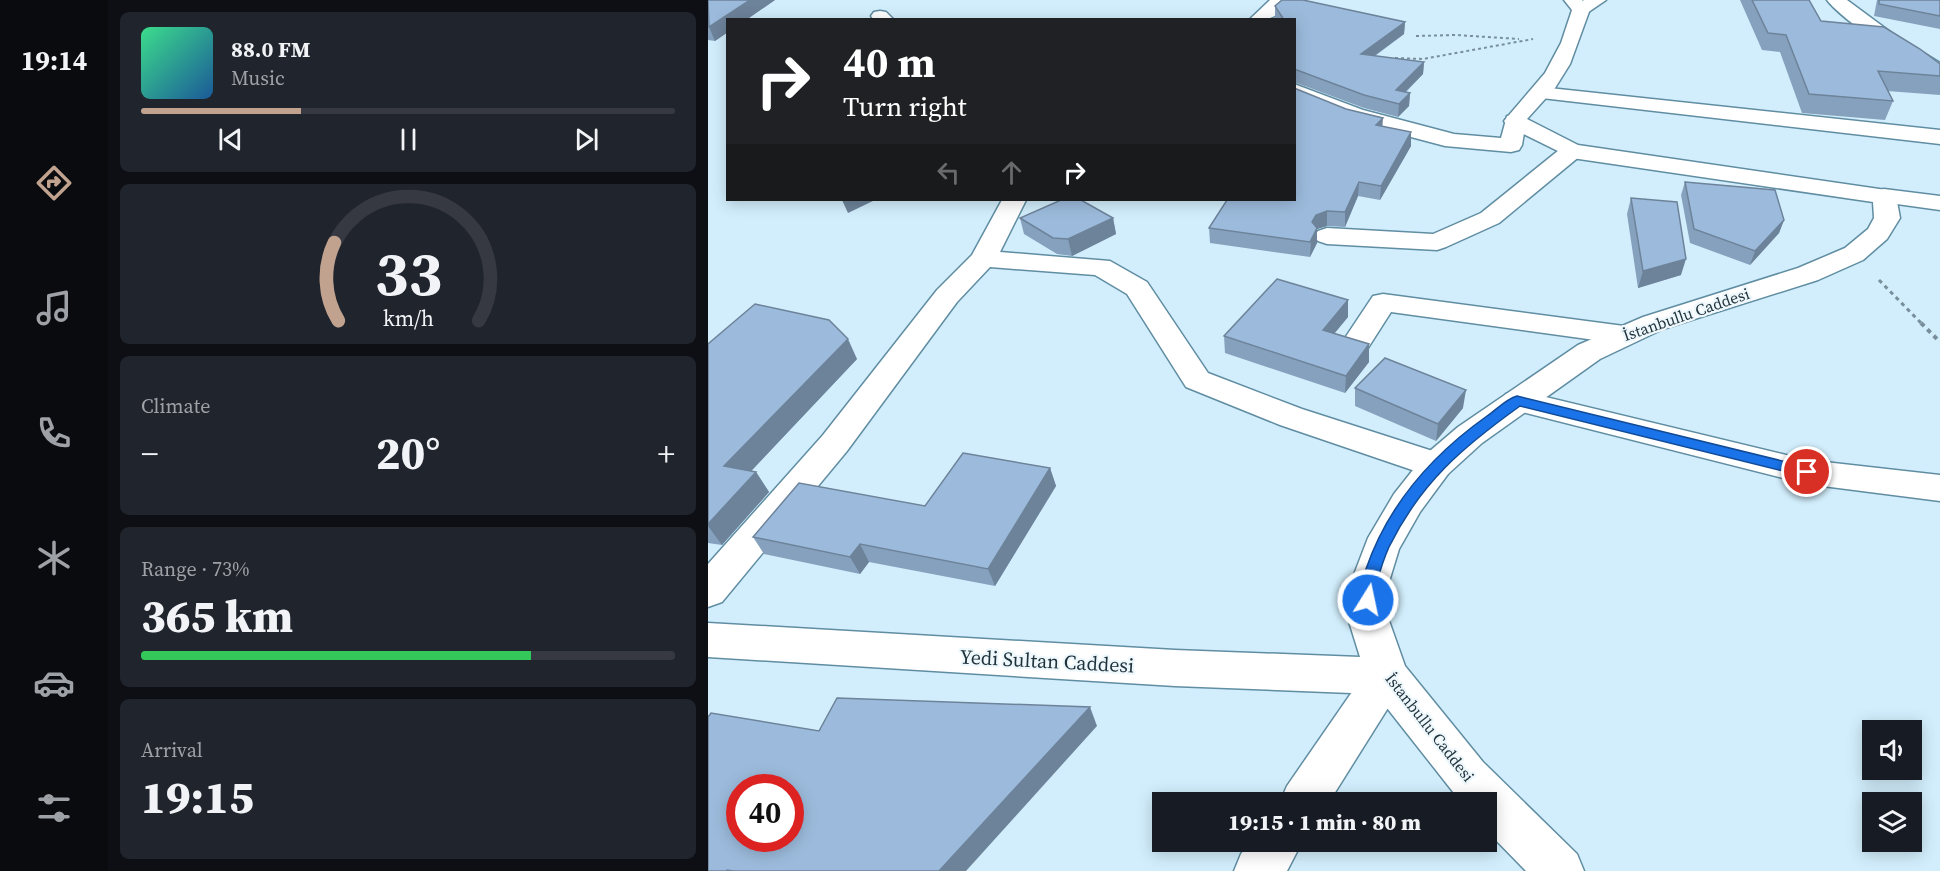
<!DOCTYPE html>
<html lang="en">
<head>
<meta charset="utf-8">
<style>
  body { margin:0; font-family:"Source Serif 4",serif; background:#20242c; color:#f1f3f6; height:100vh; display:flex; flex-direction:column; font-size:22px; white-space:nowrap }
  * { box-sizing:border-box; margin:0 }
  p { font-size:20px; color:#9ea1a6 }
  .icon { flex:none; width:33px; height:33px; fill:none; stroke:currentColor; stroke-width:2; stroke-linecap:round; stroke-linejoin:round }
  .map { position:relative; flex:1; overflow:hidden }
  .details { display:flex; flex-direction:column; gap:12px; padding:12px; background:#0d0f14; width:600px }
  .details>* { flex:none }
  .banner { position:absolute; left:18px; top:18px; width:570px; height:183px; border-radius:0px; box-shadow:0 3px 15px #0003; background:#202124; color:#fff; overflow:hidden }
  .controls { position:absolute; left:1154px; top:720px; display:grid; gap:12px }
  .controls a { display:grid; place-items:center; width:60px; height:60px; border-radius:0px; background:#171b24; box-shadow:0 3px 15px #0003; font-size:30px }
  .speed { position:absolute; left:18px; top:774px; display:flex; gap:12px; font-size:30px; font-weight:700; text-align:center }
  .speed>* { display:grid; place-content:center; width:78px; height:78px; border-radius:50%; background:#171b24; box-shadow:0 3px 15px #0003; line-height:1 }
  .speed .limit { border:9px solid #d22; background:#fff; color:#111 }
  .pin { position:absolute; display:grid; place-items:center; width:51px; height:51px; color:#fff; margin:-26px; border:3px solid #fff; border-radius:50%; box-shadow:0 2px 6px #0007 }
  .me { position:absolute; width:66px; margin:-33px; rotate:10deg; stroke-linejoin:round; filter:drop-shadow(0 0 4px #0008) }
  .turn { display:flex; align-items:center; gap:21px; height:126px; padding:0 18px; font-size:27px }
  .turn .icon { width:78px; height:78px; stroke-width:2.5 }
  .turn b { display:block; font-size:42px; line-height:51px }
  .lanes { display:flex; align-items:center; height:57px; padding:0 18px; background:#0003; justify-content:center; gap:30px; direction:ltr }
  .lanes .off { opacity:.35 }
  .big { font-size:45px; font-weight:800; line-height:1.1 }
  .details .tile { flex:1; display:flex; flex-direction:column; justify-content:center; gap:9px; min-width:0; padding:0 21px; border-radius:9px; background:#20242c }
  .details .dial { align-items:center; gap:0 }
  .dial svg { height:156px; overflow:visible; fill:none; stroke:#363941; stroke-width:7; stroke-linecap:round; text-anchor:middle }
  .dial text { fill:#f1f3f6; stroke:none }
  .song { display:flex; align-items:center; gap:18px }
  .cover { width:72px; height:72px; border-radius:9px; background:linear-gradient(135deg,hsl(150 70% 55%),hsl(210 70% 35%)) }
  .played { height:6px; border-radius:3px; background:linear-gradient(90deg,#c0a28f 30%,#363941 30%) }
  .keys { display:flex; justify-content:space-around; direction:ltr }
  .heat { display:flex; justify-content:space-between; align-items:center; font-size:33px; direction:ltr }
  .charge { height:9px; border-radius:4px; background:linear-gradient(90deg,#34c759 73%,#363941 0) }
  .trip { position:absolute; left:444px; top:792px; width:345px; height:60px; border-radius:0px; background:#171b24; box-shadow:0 3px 15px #0003; font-weight:800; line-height:60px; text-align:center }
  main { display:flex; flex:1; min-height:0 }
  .tabs { display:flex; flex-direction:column; width:108px; justify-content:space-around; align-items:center; background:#090b0e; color:#9ea1a6 }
  .tabs .icon { width:42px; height:42px }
  .tabs .current { color:#c0a28f }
  .tabs b { font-size:27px; color:#f1f3f6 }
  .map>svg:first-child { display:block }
</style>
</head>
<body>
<main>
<nav class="tabs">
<b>19:14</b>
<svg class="icon current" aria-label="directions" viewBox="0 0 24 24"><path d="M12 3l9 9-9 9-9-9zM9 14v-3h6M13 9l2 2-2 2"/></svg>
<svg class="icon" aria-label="music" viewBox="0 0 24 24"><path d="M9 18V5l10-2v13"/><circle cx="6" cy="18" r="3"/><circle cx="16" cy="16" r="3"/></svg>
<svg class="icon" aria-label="phone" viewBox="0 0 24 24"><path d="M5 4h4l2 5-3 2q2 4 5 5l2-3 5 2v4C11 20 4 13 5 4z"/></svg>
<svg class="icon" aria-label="climate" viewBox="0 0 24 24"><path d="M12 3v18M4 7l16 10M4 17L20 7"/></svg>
<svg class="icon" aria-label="car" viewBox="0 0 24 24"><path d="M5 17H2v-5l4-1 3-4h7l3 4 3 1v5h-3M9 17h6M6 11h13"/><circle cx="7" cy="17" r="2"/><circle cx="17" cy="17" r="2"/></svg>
<svg class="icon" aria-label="filters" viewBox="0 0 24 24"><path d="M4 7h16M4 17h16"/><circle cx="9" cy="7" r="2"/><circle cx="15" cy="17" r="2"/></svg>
</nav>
<section class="details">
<div class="tile">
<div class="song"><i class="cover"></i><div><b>88.0 FM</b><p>Music</p></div></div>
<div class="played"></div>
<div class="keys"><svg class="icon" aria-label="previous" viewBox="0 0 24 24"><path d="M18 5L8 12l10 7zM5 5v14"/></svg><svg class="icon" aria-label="pause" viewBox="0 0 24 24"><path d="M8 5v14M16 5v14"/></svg><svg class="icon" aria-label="next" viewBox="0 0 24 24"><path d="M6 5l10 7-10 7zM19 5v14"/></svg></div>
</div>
<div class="tile dial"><svg viewBox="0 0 100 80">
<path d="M14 69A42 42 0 1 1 86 69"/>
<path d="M14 69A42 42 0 0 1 12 29" stroke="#c0a28f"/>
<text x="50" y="56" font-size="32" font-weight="700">33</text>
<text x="50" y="72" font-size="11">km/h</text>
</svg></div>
<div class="tile"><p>Climate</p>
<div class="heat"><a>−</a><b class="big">20°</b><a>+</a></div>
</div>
<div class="tile"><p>Range · 73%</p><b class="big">365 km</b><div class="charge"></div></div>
<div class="tile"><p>Arrival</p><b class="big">19:15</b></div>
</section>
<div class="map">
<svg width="1232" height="871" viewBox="0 0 1232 871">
  <rect width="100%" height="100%" fill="#d2eefc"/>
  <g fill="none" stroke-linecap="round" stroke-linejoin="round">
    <g stroke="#608da2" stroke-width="3">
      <g id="minor">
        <path d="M562 0H580C570 19 561 20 541 20Z"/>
        <polygon points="876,0 898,0 879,13 867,13 864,9"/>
        <path d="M1119 0H1139L1185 34 1232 63V77C1209 71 1134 20 1119 0Z"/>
        <polygon points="172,11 178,12 186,20 166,20 163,16 166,12"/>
        <polygon points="586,84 655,110 746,134 793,138 799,116 807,115 815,116 818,121 814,145 811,150 803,152 737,146 639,120 586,98"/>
        <polygon points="832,87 1232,130 1232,144 825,97 822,93 825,89"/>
        <polygon points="864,144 872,146 875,151 872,156 791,223 738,247 729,250 619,244 610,241 606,236 610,231 619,228 725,234 773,213 856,146"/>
        <polygon points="1176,189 1232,196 1232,210 1167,201 1164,196 1167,191"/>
        <polygon points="294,200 318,200 292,252 402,261 439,282 500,373 594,409 740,456 745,465 740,474 728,477 716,474 572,425 478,387 419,294 387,275 282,267 249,302 139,451 14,602 0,607 0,564 115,435 229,290 264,255"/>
        <polygon points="675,294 916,326 926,329 931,335 926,341 916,344 683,312 658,351 648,353 638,351 633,344 665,296"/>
        <polygon points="809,390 1099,460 1232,475 1232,501 1099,484 798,408 793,401 798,394"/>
        <polygon points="679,658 694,663 700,676 621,802 572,802 579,786 664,663"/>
        <polygon points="541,842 594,842 579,871 526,871 533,854"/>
      </g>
    </g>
    <g stroke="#608da2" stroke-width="3">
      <polygon id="tertiary" points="856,0 874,0 882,9 862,64 847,88 819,119 870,145 1185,191 1188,196 1192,218 1179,239 1155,260 1110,280 955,329 892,359 774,443 740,474 712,512 691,549 680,585 679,615 697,666 775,762 869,854 876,871 818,871 778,830 778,802 753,802 668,694 467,686 0,657 0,623 467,650 652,657 639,615 642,585 660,538 686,494 716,456 750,427 870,345 935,317 1090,268 1137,248 1160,229 1166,218 1165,202 864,158 799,126 796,121 837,73 853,43 864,10"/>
    </g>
    <g stroke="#788f9b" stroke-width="2" stroke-dasharray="3 3" stroke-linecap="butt">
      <polyline points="708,36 748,35 811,39"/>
      <polyline points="687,58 715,59 825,39"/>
    </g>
    <polyline stroke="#788f9b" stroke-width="3" stroke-dasharray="4 4" stroke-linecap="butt" points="1171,280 1214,324"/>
    <polyline stroke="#788f9b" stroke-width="4" stroke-dasharray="4.5 4.5" stroke-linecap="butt" points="1213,323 1232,342"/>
    <use href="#minor" fill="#fff" fill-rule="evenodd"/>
    <use href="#tertiary" fill="#fff" fill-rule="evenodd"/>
  </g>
  <g fill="#86a1bd">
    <polygon points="0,0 67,0 38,20 20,20 20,32 7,41 0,40"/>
    <polygon points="1032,0 1101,0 1113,21 1232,64 1232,95 1179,91 1185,101 1177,120 1094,113 1072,52 1054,50"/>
    <polygon points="1169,0 1232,0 1232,29 1166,16"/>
    <polygon points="567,6 697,22 696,34 667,56 716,62 715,74 698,92 702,93 701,106 690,117 656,108 586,82 586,20 568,20 567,18"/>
    <polygon points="674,126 703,146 672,200 650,196 637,227 619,226 609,229 609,243 602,257 502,243 501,228"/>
    <polygon points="977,182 1076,220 1071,233 1042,265 982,243 973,195"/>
    <polygon points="923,198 973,275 930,288 919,214"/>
    <polygon points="312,218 405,218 408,234 364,256 349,254 316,234"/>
    <polygon points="640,300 640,317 626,334 661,344 661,362 637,393 517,353 516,336"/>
    <polygon points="0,344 149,359 43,471 48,472 61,492 14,545 0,543"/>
    <polygon points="647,388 755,408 728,441 647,406"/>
    <polygon points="342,468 348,486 287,586 161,562 152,574 56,554 45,537 217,506"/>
  </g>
  <g fill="#6d839a">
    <polygon points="42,0 67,0 38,20 20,20 20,32 7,41 1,27"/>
    <polygon points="697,22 696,34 652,66 653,54"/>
    <polygon points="716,62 715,74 687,102 688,90"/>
    <polygon points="702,93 701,106 690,117 691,104"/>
    <polygon points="675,118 674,132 668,125"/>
    <polygon points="703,132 703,146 672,200 673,186"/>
    <polygon points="651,182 650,196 637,227 637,212"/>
    <polygon points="134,200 167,200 140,213"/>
    <polygon points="619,211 619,226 609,229 609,243 602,257 604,222 608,215"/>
    <polygon points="405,218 408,234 364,256 360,239"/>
    <polygon points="1076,220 1071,233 1042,265 1047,251"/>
    <polygon points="978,259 973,275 930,288 935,271"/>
    <polygon points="640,300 640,317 615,347 615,330"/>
    <polygon points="140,339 149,359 29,486 16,466"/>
    <polygon points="661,344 661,362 637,393 638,376"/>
    <polygon points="758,390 755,408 728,441 730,424"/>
    <polygon points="342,468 348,486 287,586 280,569"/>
    <polygon points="48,472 61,492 14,545 0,526 0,524"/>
    <polygon points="152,544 161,562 152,574 142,557"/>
    <polygon points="382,707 389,726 258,871 231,871"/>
  </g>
  <g fill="#9cbbdc" stroke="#6d839a" stroke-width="1.5" fill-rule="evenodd">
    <polygon points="0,0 42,0 1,27"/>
    <polygon points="574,0 595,0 697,22 653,54 716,62 688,90 702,93 691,104 656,95 586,69 586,20 576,20 567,6"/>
    <polygon points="1044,0 1101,0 1113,21 1176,27 1212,49 1232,64 1232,76 1170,71 1185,101 1101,94 1078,35 1060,33"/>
    <polygon points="1171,0 1232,0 1232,16 1171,4"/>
    <polygon points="586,88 638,109 675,118 668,125 703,132 673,186 651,182 637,212 619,211 608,215 604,222 609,228 602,242 501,228 519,200 586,200"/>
    <polygon points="977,182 1067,190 1076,220 1047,251 986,229"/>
    <polygon points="923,198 969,202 978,259 935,271"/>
    <polygon points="353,200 373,200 405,218 360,239 345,238 312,218"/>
    <polygon points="569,279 640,300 615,330 661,344 638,376 516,336"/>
    <polygon points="47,304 121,320 140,339 16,466 48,472 0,524 0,344"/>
    <polygon points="677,358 758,390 730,424 647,388"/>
    <polygon points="255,453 342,468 280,569 152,544 142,557 45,537 91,483 217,506"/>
    <path d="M129 698 382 707 231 871H26L19 870V871H0V717L3 713 111 731ZM32 788H82V838H32Z"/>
  </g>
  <path fill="#1a73e8" stroke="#114b97" stroke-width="1.5" d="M809 396 1099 467 1106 472 1099 477 812 406C755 447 713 482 681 547 676 558 672 571 669 582 667 590 669 597 666 605L660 607 654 605C649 593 654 580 658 569 680 505 724 455 779 416 788 410 798 399 809 396Z"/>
  <g text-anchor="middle" stroke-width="4.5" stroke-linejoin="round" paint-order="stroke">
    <g font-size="16" fill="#1f323b" stroke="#eef8fc">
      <text transform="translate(978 314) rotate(-19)" y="6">İstanbullu Caddesi</text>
      <text transform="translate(722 727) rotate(52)" y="6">İstanbullu Caddesi</text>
    </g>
    <g font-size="20" fill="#1f323b" stroke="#eef8fc">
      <text transform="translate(339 661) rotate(3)" y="7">Yedi Sultan Caddesi</text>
    </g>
  </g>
</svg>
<div class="controls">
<a><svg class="icon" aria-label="sound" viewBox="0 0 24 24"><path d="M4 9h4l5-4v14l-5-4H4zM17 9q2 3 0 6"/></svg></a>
<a><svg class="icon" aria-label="layers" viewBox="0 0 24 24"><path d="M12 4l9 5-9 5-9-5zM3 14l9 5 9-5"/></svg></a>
</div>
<div class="speed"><div class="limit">40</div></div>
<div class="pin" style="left:1099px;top:472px;background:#d93025"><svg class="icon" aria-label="arrive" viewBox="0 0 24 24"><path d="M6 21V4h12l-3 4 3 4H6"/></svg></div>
<svg class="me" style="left:660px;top:600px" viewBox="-20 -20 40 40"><circle r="17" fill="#1a73e8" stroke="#fff" stroke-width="3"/><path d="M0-11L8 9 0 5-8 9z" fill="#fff"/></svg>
<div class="trip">19:15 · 1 min · 80 m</div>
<div class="banner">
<div class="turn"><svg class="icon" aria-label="right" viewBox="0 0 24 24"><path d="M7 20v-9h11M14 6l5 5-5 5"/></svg><div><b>40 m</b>Turn right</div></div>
<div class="lanes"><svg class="icon off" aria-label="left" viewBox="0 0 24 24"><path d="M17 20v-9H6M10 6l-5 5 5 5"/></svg><svg class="icon off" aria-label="ahead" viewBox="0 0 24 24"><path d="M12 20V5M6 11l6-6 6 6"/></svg><svg class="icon" aria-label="right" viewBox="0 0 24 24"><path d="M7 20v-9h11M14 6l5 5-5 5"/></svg></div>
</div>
</div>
</main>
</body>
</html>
